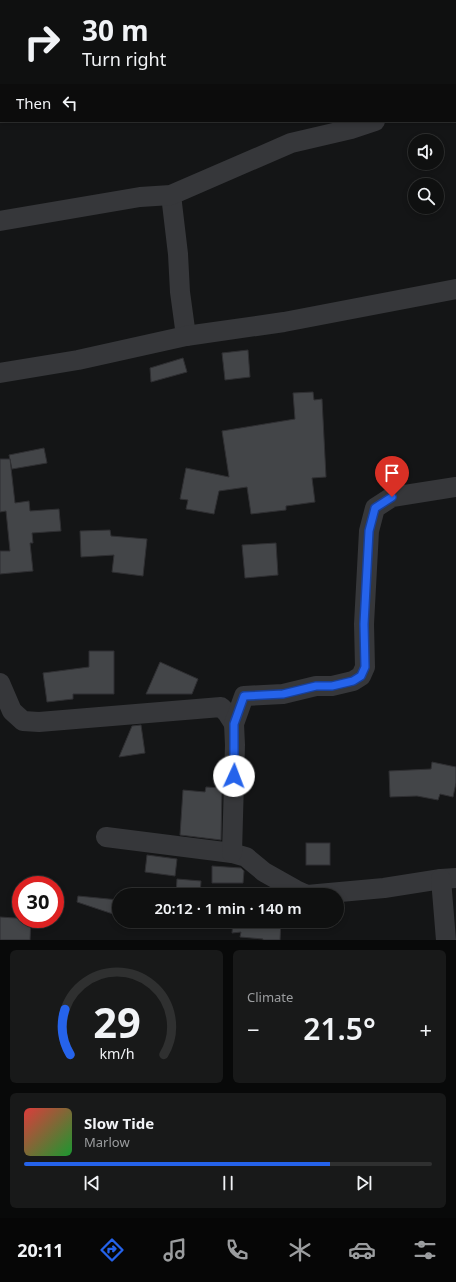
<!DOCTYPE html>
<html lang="en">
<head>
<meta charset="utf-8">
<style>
  body { margin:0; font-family:"Noto Sans",sans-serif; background:#181919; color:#f1f3f6; height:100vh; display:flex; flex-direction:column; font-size:15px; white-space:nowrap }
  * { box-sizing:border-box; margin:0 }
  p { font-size:13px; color:#9b9d9f }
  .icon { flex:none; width:22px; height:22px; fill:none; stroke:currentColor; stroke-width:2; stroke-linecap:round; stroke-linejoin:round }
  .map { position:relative; height:940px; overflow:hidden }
  .side { display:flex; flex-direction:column; gap:10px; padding:10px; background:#080909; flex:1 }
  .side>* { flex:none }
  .top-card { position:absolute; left:0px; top:0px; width:456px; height:122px; box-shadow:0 2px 6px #0003,0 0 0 1px #2f3030; background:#0f1010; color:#f1f3f6; overflow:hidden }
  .controls { position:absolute; left:408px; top:134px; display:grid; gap:8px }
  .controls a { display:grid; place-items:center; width:36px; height:36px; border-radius:50%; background:#0f1010; box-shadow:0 2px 6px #0003,0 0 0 1px #2f3030; font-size:20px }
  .speed { position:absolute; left:12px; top:876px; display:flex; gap:8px; font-size:20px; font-weight:700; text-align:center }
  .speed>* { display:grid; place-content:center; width:52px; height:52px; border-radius:50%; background:#0f1010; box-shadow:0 2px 6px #0003,0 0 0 1px #2f3030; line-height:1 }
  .speed .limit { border:6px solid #d22; background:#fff; color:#111 }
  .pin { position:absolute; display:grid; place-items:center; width:34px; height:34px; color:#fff; margin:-41px -17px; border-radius:50% 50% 50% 0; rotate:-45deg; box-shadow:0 0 4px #0007 }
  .pin .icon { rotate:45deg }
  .me { position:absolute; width:44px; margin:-22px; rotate:2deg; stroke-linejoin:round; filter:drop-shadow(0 0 3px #0008) }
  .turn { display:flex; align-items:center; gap:14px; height:84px; padding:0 16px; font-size:18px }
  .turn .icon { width:52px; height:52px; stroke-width:2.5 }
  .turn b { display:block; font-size:28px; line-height:34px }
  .then { display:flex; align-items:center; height:38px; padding:0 16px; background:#0003; gap:8px; font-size:15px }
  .big { font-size:30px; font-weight:600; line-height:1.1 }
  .side .widget { flex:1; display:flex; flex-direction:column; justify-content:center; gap:6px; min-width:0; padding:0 14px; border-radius:6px; background:#181919 }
  .side .dial { align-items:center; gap:0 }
  .dial svg { height:104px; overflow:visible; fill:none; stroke:#2f3030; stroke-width:7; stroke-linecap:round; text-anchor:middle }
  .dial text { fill:#f1f3f6; stroke:none }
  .song { display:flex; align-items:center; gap:12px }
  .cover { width:48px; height:48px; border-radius:6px; background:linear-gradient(135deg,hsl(0 70% 55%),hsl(130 70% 35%)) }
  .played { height:4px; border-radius:2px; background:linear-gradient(90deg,#2563eb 75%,#2f3030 75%) }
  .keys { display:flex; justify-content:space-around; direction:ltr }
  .heat { display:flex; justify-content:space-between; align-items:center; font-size:22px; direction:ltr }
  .side .tiles { flex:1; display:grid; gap:10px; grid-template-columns:1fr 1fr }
  .widget:last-child { grid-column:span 2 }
  .trip { position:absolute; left:112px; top:888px; width:232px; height:40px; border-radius:20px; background:#0f1010; box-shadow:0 2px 6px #0003,0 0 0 1px #2f3030; font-weight:600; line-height:40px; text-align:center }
  .tabs { display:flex; height:64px; justify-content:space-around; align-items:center; background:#060606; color:#9b9d9f }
  .tabs .icon { width:28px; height:28px }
  .tabs .current { color:#2563eb }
  .tabs b { font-size:18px; color:#f1f3f6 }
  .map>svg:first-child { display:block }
</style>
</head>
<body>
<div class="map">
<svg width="456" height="940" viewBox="0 0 456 940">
  <rect width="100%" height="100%" fill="#141516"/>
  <g fill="#434548" stroke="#2f2f32">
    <polygon points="248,350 250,377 225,380 222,353"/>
    <polygon points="183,358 187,372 151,382 150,368"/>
    <polygon points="313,392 314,400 322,399 326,477 312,478 315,502 286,506 286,510 251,514 247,487 219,491 214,514 186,509 188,500 180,499 186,468 229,477 222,431 295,419 293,393"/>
    <polygon points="44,448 47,463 12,469 9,455"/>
    <polygon points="0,459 10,459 15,503 29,501 30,511 59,509 61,531 32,533 33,543 30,543 33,571 0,574 0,551 10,551 6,511 0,512"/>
    <polygon points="110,530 111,536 147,539 143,576 112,572 114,555 81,557 80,531"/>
    <polygon points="276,543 278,575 245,578 242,545"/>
    <polygon points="89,651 114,651 114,694 73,694 73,699 47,702 43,673 89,667"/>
    <polygon points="160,662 198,679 192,694 146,694"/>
    <polygon points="141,725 145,753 119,757 132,726"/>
    <polygon points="432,762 456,767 456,783 453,797 440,794 438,800 417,796 390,797 389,771 431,769"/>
    <polygon points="206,787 222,788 221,840 180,835 183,790 205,792"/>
    <rect x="306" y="843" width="24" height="22"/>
    <polygon points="147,855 177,859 175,876 145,872"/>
    <polygon points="212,866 241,868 244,871 243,883 212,883"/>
    <polygon points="177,879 201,881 200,895 176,895"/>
    <polygon points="236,889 262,892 262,895 235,895"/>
    <polygon points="78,896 119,900 119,916 77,902"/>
    <polygon points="0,917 31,919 30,940 0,940"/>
    <polygon points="233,921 281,921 280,940 263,940 263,939 240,937 241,932 232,933"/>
  </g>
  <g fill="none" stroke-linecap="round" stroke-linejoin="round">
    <g stroke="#36373a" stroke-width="20">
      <polyline points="455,94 456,94"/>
      <polyline points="171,195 178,254 180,292 186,336"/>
      <polyline points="0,221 140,197 171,195 291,143 351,129 375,121"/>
      <polyline points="0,373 78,360 186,336 284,322 456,289"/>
      <polyline points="0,683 12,711 23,721 39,722 221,707 227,713 234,724"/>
      <polyline points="106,837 232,853 246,857 264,872 296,890 307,895 384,888 441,879 456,878"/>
      <polyline points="232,853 235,745 234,724 244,696 283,694 316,686 332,686 353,681 361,676 365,667 364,624 369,531 375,508 392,497 456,487"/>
      <polyline points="441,879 446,940"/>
    </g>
  </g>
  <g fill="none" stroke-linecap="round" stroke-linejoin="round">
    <g stroke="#184099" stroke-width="10">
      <polyline id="route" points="234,776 234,724 244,696 283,694 316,686 332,686 353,681 361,676 365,667 364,624 369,531 375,508 392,497"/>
    </g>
    <use href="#route" stroke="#2563eb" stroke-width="7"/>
  </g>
</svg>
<div class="controls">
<a><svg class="icon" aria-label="sound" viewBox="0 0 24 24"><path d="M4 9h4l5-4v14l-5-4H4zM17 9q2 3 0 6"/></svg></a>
<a><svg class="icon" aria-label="search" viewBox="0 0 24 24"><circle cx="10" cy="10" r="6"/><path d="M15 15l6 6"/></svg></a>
</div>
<div class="speed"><div class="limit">30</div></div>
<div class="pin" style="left:392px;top:497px;background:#d93025"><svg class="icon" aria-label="arrive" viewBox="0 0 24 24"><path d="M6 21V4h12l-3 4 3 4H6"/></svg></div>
<svg class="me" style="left:234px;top:776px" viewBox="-20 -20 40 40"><circle r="19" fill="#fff"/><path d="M0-13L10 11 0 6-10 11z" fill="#2563eb"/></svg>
<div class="trip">20:12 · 1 min · 140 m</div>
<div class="top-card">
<div class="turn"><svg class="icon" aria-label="right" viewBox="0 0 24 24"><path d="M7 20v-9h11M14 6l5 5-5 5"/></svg><div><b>30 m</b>Turn right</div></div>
<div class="then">Then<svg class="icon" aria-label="left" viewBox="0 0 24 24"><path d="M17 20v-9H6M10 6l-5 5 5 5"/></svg></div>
</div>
</div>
<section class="side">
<div class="tiles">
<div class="widget dial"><svg viewBox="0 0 100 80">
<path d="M14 69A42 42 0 1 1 86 69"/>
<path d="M14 69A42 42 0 0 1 10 34" stroke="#2563eb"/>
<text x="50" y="56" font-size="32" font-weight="700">29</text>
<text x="50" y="72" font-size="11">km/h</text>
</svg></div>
<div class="widget"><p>Climate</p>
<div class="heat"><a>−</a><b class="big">21.5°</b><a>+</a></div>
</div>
<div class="widget">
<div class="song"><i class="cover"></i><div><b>Slow Tide</b><p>Marlow</p></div></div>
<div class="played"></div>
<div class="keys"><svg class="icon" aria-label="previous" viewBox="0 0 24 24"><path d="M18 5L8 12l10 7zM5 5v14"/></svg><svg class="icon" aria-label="pause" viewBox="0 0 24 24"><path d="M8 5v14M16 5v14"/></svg><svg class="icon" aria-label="next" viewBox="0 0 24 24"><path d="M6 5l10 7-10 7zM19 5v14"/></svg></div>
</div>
</div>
</section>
<nav class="tabs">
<b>20:11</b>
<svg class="icon current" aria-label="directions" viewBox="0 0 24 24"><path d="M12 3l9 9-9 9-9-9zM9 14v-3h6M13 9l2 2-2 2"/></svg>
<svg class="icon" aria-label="music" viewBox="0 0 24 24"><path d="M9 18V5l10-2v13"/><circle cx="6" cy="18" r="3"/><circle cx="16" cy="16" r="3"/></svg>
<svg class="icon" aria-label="phone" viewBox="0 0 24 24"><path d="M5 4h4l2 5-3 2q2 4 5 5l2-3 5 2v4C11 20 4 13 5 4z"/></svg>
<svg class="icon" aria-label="climate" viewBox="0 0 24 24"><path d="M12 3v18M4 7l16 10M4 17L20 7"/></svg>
<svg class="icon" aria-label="car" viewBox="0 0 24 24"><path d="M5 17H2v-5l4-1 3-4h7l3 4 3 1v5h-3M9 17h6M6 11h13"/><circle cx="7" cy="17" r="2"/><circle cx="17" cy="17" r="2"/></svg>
<svg class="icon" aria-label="filters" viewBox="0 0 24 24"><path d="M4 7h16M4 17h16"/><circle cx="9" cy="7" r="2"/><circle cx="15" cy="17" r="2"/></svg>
</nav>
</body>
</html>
